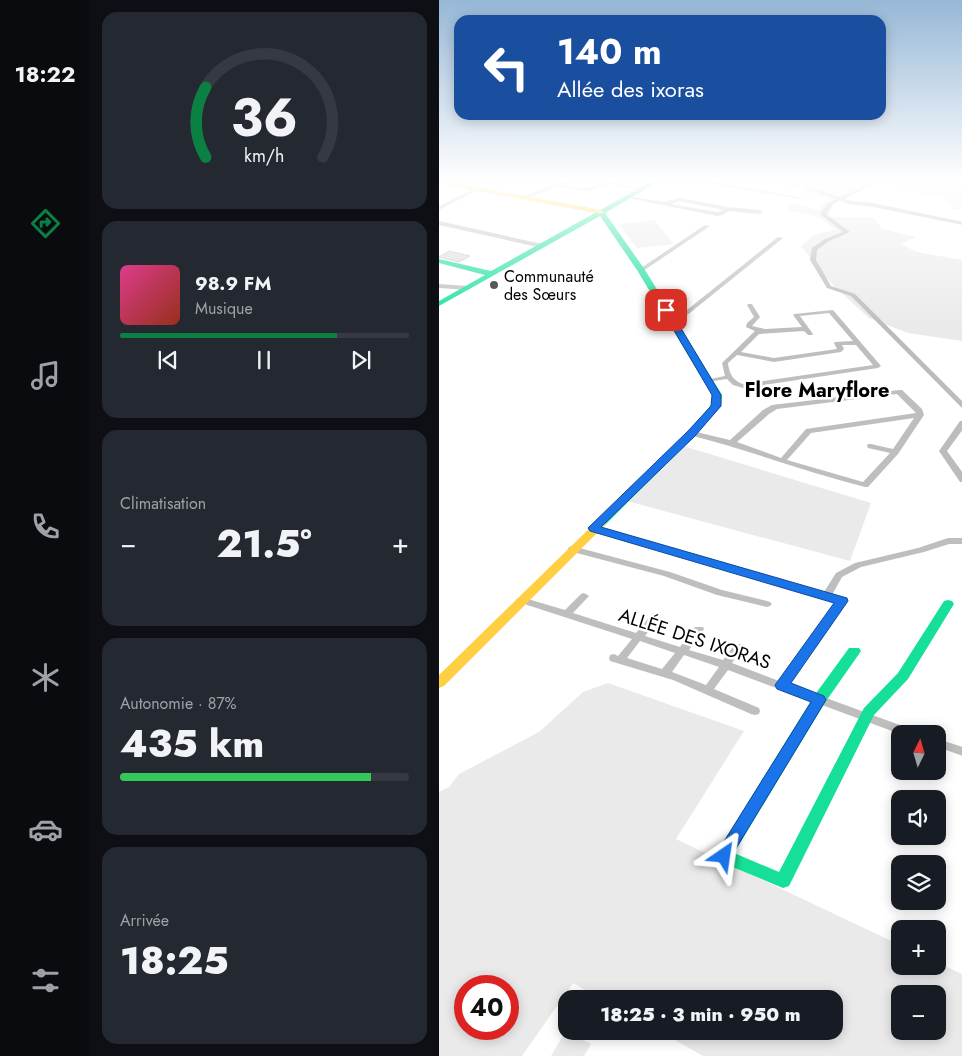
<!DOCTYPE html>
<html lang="fr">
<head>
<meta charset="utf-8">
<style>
  body { margin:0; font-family:Jost,sans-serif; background:#242831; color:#f1f3f6; height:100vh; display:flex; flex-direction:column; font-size:19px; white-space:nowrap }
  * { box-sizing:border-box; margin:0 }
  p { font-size:16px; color:#9ea1a6 }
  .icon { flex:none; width:28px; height:28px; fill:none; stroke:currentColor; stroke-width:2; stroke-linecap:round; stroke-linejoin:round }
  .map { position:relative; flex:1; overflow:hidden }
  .sheet { display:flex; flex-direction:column; gap:12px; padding:12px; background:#0d0f14; width:349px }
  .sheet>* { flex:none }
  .hud { position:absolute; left:15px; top:15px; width:432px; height:105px; border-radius:15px; box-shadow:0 2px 12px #0003; background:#1a4fa0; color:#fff; overflow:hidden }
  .needle { width:32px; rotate:5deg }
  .tools { position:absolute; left:452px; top:725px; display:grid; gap:10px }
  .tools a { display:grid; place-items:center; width:55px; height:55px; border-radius:10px; background:#171b24; box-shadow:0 2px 12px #0003; font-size:25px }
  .speed { position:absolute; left:15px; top:975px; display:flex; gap:10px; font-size:25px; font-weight:700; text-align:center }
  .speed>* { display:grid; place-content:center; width:65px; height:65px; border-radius:50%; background:#171b24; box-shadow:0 2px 12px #0003; line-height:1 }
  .speed .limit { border:8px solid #d22; background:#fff; color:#111 }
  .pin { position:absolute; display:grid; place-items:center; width:42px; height:42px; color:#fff; margin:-21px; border-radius:10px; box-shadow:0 2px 8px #0006 }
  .me { position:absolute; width:55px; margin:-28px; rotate:32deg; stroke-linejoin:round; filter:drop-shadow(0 0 4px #0008) }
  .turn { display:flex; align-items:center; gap:18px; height:105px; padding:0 20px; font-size:22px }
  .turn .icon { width:65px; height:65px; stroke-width:2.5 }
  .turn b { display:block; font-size:35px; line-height:42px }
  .big { font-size:38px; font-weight:800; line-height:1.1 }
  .sheet .widget { flex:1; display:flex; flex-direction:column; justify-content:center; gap:8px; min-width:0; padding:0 18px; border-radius:15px; background:#242831 }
  .sheet .dial { align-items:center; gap:0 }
  .dial svg { height:130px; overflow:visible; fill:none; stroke:#363941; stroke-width:7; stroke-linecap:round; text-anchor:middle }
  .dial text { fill:#f1f3f6; stroke:none }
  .song { display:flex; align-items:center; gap:15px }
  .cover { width:60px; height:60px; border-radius:8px; background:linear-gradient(135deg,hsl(330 70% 55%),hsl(10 70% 35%)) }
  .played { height:5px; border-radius:2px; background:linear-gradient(90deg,#0b8043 75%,#363941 75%) }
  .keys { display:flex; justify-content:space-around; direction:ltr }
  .heat { display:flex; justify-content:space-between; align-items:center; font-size:28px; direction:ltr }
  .charge { height:8px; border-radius:4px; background:linear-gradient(90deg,#34c759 87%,#363941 0) }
  .trip { position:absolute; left:119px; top:990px; width:285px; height:50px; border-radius:15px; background:#171b24; box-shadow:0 2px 12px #0003; font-weight:800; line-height:50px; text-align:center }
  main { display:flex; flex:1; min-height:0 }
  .tab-bar { display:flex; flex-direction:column; width:90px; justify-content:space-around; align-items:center; background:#090b0e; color:#9ea1a6 }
  .tab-bar .icon { width:35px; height:35px }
  .tab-bar .current { color:#0b8043 }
  .tab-bar b { font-size:22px; color:#f1f3f6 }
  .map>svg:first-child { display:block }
</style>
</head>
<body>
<main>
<nav class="tab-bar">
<b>18:22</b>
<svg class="icon current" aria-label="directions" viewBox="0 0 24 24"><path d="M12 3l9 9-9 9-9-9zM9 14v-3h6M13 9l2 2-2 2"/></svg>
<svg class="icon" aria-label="music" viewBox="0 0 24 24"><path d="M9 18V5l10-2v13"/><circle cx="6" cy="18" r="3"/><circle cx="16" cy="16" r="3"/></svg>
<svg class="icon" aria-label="phone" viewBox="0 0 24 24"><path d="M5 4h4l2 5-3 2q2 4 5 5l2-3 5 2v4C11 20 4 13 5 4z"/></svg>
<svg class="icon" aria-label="climate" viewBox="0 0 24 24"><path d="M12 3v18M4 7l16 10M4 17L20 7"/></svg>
<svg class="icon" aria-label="car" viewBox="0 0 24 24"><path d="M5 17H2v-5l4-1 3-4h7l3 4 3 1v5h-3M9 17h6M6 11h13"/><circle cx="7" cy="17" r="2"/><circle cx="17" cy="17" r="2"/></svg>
<svg class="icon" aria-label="filters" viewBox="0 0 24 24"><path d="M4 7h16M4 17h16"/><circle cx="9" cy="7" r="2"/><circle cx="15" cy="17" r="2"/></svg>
</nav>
<section class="sheet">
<div class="widget dial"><svg viewBox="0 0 100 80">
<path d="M14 69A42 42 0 1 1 86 69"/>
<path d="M14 69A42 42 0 0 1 14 26" stroke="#0b8043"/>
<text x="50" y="56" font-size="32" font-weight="700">36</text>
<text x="50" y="72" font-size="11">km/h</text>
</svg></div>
<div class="widget">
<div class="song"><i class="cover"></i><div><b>98.9 FM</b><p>Musique</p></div></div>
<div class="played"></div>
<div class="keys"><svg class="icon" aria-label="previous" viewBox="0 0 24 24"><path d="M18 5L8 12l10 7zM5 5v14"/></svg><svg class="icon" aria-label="pause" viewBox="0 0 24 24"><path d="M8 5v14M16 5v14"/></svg><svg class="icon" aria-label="next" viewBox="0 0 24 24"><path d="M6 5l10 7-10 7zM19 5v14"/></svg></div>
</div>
<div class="widget"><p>Climatisation</p>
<div class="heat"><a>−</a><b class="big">21.5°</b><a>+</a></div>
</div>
<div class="widget"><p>Autonomie · 87%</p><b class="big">435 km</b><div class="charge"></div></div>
<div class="widget"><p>Arrivée</p><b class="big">18:25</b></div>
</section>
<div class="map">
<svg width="524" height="1056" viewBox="0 0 524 1056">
  <rect width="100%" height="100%" fill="#fff"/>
  <g fill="#eaeaea" fill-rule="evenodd">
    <polygon points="402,180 523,180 523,209 513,209 506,198 476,192 444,180 394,203 390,217 434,217 443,229 477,237 462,244 478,252 523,260 523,341 469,333 430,318 393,284 362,246 376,234 396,230 380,217 347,210 353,204 378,209 388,198 365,191 365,183"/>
    <polygon points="215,220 235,244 198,248 180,224"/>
    <polygon points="241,445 432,503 411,561 184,500"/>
    <path d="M169 683 305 731 237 839 461 945V966H499V963L523 974V1056H264L220 1031H395V999H162L134 983 83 1056H0V792L10 787 20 774 100 732 144 692ZM26 986H69V1029H26ZM461 994H499V1031H461Z"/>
    <polygon points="127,1031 152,1044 145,1056 112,1056"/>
  </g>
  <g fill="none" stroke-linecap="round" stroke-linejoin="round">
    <g fill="#bcbcbc" fill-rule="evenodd">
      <polygon points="437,180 442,180 393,205 387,214 411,232 390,241 378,250 377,260 392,286 416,294 524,402 524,409 412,296 388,288 371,260 373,248 386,239 404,232 381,214 389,203"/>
      <polygon points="521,421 524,421 524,429 508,451 524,473 524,482 521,482 500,451"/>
    </g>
  </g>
  <polygon fill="#dcdcdc" stroke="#c5c5c5" points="10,251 31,256 20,262 0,257"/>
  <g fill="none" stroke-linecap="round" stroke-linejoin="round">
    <g fill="#bebebe" fill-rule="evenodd">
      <polygon points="16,180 22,180 7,184 5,183"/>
      <polygon points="130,180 135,180 124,185 148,188 164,183 152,180 159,180 205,189 203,190 170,184 148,191 118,187 87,198 83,197 113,185 113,184"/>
      <polygon points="227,180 263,180 364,198 362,199 257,181 229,181"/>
      <polygon points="320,180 328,180 369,186 411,201 434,203 524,222 524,225 434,207 410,204 368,188"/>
      <polygon points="37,188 41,189 0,210 0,206"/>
      <path d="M187 196 226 202 240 198 289 207 321 210 324 212 321 214 290 211 284 215 278 216 189 198 187 197ZM240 201 285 210 278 212 232 204Z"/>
      <polygon points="0,221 103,244 106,246 103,248 0,225"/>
      <polygon points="266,225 271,226 204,271 199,270"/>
      <polygon points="339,237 344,238 237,324 233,324 233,322"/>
      <polygon points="0,284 29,286 32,288 29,290 0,288"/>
      <path d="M309 304H313L321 317 313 326 326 329 363 327 354 315 355 314 394 310 442 366 439 368 304 388 294 385 288 379 267 382V380L286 376 283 363 316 331 307 327 308 323 315 317 308 305ZM390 313 414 341 396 342 395 343 398 349 335 358 302 352 320 334 365 331 369 335H373L374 334 361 316ZM403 345H417L434 365 304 384C294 381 290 373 289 363L298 355 335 362 402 352 405 349Z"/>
      <path d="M460 390H463L483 409 485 415 459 454 429 487H426C367 472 310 450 250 435L249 433 253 431 291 440 324 410 333 405ZM458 394 477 413 367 429 342 458 298 442 330 414 338 409ZM475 418 454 449 432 444H429L428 446 429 448 451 453 424 482 348 460 372 433Z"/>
      <path d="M155 525 385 592 397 573 416 563 479 548 509 538H524V544H510L485 552 422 567 403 577 393 595 406 599 408 601 349 684 477 731 478 734H461L289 670 275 689 320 708 321 711 320 714 316 715 312 714 234 680 171 661 170 658 171 655 175 654 179 656 193 639 79 602 77 600 79 598 82 597 126 610 142 594 145 593 150 596 134 613 197 633 214 613H220L222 615 220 617 206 636 241 647 256 627H264L265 629 250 650 284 660 296 644H304L305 646 293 663 340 681 397 602 152 530 151 528ZM201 641 236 653 223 669 188 658ZM245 655 280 667 267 685 233 672Z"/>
      <polygon points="133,546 231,572 283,590 328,601 331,602 333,604 331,606 328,607 278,595 225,576 130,551 129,549 130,547"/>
      <polygon points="499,739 524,747 524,756 499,747"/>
    </g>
    <g fill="#16e098" fill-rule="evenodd">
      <polygon points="215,180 222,180 166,213 206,270 283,395 282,406 256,435 165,526 157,526 155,524 157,522 250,431 272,405 273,395 198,270 161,216 0,306 0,301 46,275 0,263 0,259 52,271"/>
      <polygon points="509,600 513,601 515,604 469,679 435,715 350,886 344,888 279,861 277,856 279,851 375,696 410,648 420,648 422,651 420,654 385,704 295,853 340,872 425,708 459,673 505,601"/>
    </g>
    <g fill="#ffcf43" fill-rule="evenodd">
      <polygon points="0,180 162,210 165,212 162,214 0,184"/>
      <polygon points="161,521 165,522 167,524 5,686 0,688 0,675 157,522"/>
    </g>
  </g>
  <linearGradient id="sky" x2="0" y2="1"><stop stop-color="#96b7d6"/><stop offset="0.55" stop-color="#fff"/><stop offset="1" stop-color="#fff" stop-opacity="0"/></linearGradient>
  <rect width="524" height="327" fill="url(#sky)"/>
  <polygon fill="#1a73e8" stroke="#114b97" points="227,307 231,310 282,395 282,406 256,436 162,527 408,598 409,601 352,683 385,696 387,700 290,860 285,862 279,860 277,856 279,851 372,702 338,689 336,685 395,603 151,531 149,528 249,431 272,406 273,395 223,310"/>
  <circle fill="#595959" stroke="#fff" stroke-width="2" cx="55" cy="285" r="5"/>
  <g text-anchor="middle" stroke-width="5" stroke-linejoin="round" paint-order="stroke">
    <g font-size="16" fill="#000" stroke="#fff" text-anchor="start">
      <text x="65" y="282">Communauté<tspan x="65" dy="18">des Sœurs</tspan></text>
    </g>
    <g font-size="19" fill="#000" stroke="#fff">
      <text transform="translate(256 638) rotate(18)" y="7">ALLÉE DES IXORAS</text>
    </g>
    <g font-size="20" font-weight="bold" fill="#000" stroke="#fff">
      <text x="378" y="397">Flore Maryflore</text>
    </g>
  </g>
</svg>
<div class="tools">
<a><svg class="needle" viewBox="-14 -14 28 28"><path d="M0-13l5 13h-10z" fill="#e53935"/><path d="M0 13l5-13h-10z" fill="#9ea1a6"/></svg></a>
<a><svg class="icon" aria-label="sound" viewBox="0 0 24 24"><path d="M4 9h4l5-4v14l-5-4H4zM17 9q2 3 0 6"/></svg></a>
<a><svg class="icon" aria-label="layers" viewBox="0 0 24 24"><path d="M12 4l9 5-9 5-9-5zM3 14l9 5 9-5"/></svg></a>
<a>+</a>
<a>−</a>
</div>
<div class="speed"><div class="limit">40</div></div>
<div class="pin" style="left:227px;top:310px;background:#d93025"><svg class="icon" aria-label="arrive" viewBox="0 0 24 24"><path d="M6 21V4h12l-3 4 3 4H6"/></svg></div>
<svg class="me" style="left:285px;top:856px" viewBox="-20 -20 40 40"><path d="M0-17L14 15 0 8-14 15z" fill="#1a73e8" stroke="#fff" stroke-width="4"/></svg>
<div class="trip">18:25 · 3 min · 950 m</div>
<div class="hud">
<div class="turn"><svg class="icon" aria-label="left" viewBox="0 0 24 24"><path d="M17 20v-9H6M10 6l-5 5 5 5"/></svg><div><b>140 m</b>Allée des ixoras</div></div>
</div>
</div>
</main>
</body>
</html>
